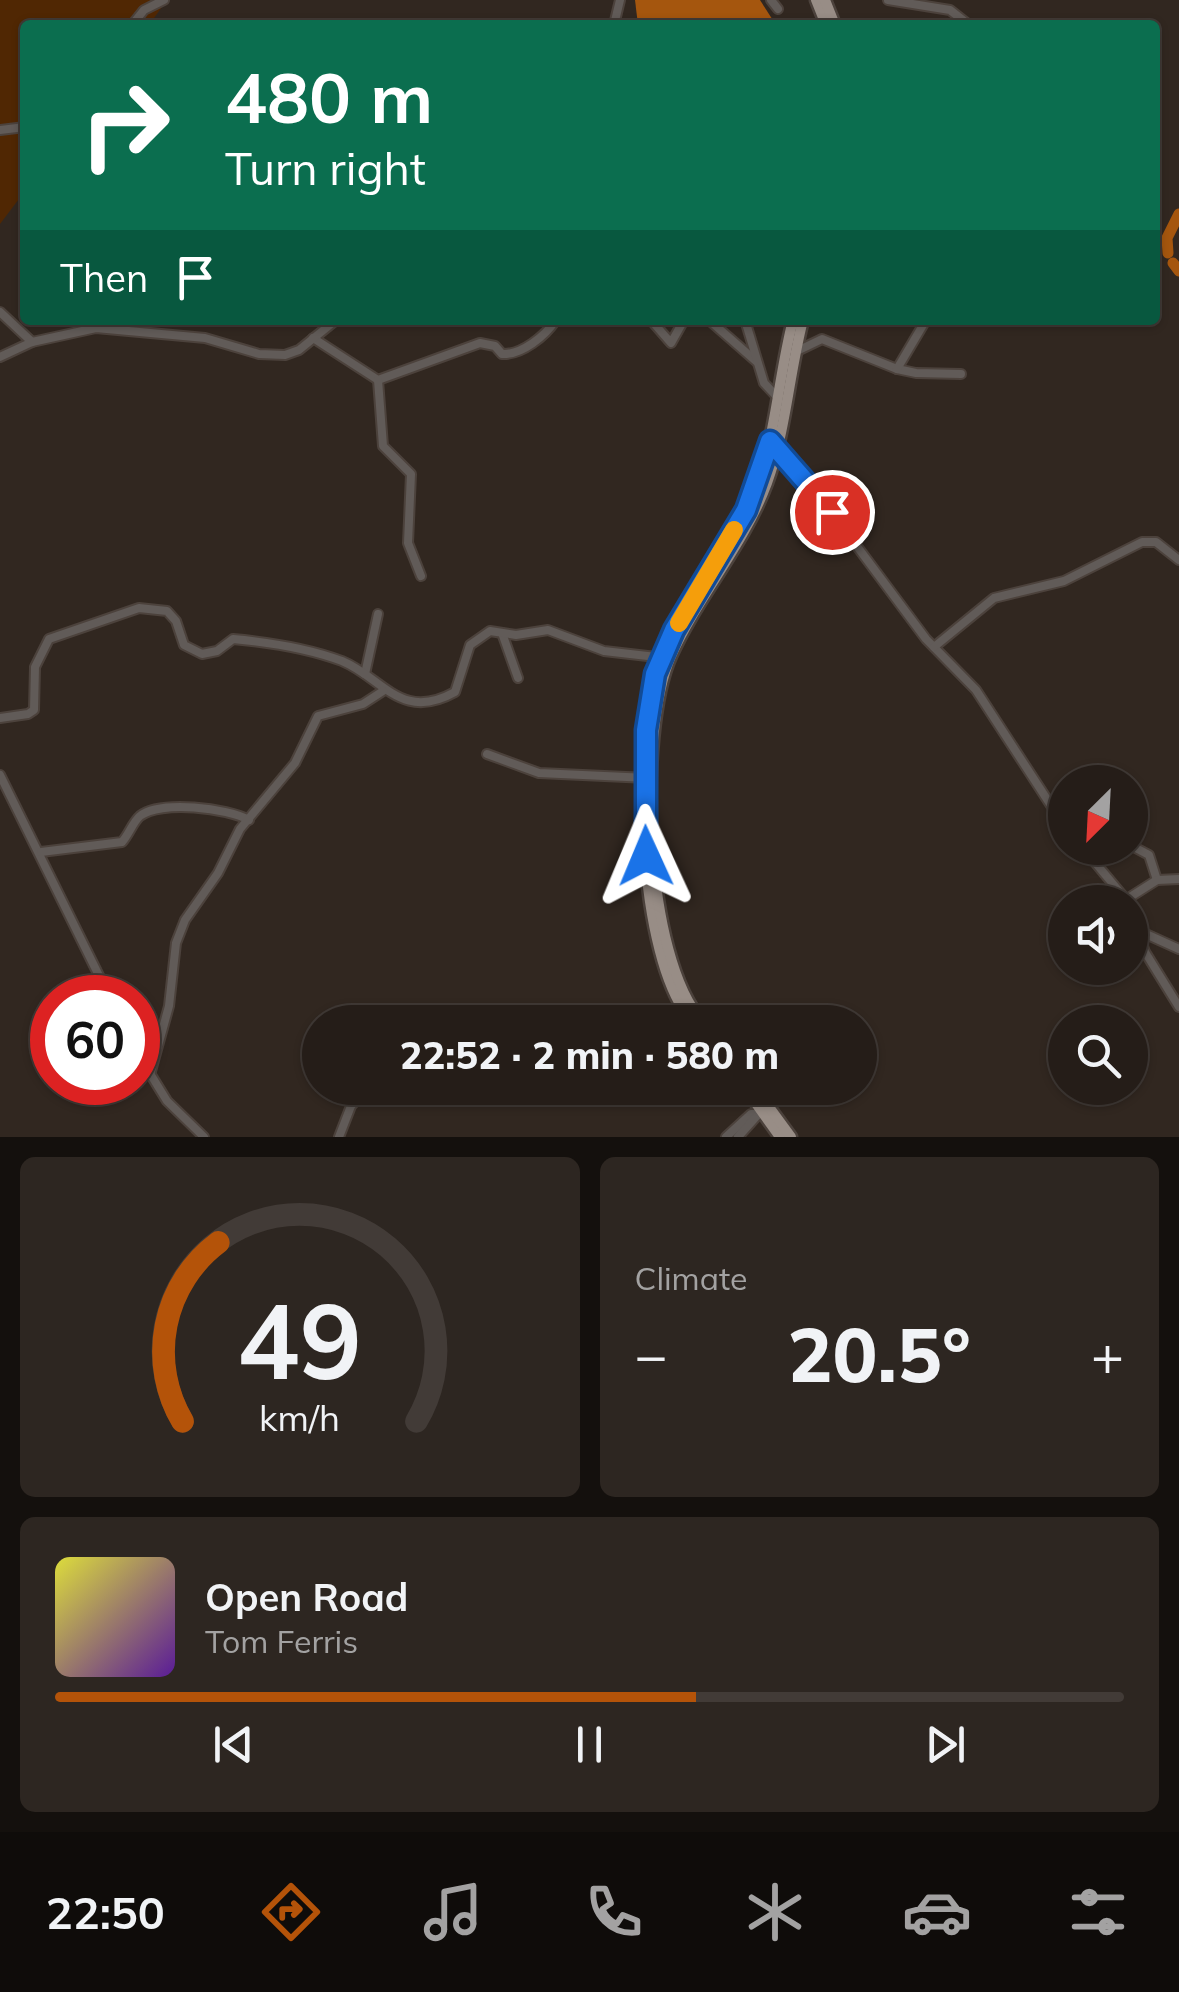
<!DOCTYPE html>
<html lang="en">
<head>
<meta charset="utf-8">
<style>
  body { margin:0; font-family:Mulish,sans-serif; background:#2d2621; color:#f1f3f6; height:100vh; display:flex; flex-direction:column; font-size:38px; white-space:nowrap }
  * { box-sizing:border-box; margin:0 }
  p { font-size:32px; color:#a3a2a2 }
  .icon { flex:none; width:55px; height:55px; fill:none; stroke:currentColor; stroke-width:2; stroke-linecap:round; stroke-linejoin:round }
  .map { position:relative; height:1137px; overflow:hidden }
  .panel { display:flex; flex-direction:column; gap:20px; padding:20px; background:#14100d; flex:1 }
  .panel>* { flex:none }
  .banner { position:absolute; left:20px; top:20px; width:1140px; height:305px; border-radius:10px; box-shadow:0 2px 8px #0004,0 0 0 2px #423b37; background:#0b6e4f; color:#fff; overflow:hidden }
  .needle { width:65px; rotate:204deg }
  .controls { position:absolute; left:1048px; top:765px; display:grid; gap:20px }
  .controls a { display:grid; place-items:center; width:100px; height:100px; border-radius:50%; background:#251d18; box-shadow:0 2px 8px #0004,0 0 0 2px #423b37; font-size:50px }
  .speed { position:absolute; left:30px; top:975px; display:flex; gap:20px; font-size:50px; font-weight:700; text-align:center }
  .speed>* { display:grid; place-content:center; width:130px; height:130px; border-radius:50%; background:#251d18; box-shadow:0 2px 8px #0004,0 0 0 2px #423b37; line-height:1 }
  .speed .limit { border:15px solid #d22; background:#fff; color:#111 }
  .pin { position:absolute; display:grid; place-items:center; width:85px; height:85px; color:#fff; margin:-42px; border:5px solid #fff; border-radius:50%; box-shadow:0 2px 10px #0007 }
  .me { position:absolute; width:110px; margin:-55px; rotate:359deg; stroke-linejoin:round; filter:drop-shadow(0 0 8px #0008) }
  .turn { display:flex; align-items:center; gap:35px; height:210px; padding:0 40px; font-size:45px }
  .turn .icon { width:130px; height:130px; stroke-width:2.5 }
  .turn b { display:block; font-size:70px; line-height:85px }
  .then { display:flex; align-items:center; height:95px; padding:0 40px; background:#0003; gap:20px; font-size:38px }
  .big { font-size:75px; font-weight:800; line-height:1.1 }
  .panel .tile { flex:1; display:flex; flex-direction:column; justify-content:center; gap:15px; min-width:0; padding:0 35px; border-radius:15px; background:#2d2621 }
  .panel .dial { align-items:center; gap:0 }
  .dial svg { height:260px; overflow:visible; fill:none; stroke:#423b37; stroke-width:7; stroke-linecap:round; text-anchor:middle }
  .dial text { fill:#f1f3f6; stroke:none }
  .song { display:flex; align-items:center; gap:30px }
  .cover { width:120px; height:120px; border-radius:15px; background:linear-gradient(135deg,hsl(60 70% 55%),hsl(270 70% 35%)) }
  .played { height:10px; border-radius:5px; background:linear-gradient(90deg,#b45309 60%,#423b37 60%) }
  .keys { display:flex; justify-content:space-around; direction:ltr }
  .heat { display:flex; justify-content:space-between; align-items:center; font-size:55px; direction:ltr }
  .panel .tiles { flex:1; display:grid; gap:20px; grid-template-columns:1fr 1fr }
  .tile:last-child { grid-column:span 2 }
  .trip { position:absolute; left:302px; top:1005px; width:575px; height:100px; border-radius:50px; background:#251d18; box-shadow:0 2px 8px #0004,0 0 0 2px #423b37; font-weight:800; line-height:100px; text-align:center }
  .menu { display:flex; height:160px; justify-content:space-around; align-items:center; background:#0f0c0a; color:#a3a2a2 }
  .menu .icon { width:70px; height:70px }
  .menu .current { color:#b45309 }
  .menu b { font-size:45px; color:#f1f3f6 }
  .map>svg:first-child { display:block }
</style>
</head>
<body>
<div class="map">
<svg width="1179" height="1137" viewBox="0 0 1179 1137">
  <rect width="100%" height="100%" fill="#312720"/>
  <polygon fill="#502703" points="0,0 167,0 149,25 25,25 25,191 0,224"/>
  <polygon fill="#a5560e" points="635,0 760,0 776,25 638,25"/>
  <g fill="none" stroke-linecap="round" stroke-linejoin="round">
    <g stroke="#a5560e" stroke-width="11">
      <polyline points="1168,253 1167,238 1179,214"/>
      <polyline points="1173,263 1179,271"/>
    </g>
    <g stroke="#4c423c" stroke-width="12">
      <g id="minor">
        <polyline points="771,0 778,9"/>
        <polyline points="888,0 950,10 969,25"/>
        <polyline points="132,25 144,10 164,0"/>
        <polyline points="614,25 620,0"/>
        <polyline points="0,130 25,127"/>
        <polyline points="0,312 32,342"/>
        <polyline points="651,320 671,343 684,320"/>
        <polyline points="709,320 757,362"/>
        <polyline points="745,320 764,383 781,401"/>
        <path d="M313 338 378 380 480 343 495 346 502 354C522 355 545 336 556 320"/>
        <polyline points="795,352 822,339 897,369 916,373 961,374"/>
        <polyline points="0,357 32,342 96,328 205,338 259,354 285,355 299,350 336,320"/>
        <polyline points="897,369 926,320"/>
        <polyline points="378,380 383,446 411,474 408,543 421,576"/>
        <polyline points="774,446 821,498 926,639 976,690 1065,827"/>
        <polyline points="502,633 518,678"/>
        <polyline points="934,647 994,598 1064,581 1142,542 1156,542 1179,560"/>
        <polyline points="365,674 378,614"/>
        <path d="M0 718 28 714 34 710 35 667 49 639 139 608 167 611 176 621 184 645 202 654 217 651 233 639C267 642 310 649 342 661 383 678 401 722 455 692L470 645 490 631 516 635 548 630 604 651 665 658"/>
        <polyline points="487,754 539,773 648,778"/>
        <polyline points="0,775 110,998"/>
        <polyline points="1130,845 1149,855 1157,880"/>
        <polyline points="1083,848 1128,902"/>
        <path d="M41 852 122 842C129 834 133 822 140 816 160 800 228 808 249 820"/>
        <polyline points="1093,859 1106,848"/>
        <polyline points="1127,899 1157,880 1179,879"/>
        <polyline points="1130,910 1145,952 1179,1007"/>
        <polyline points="1137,930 1179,949"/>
        <polyline points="138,1054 167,1101 204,1137"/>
        <polyline points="150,1075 169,1006 176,943 185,920 218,873 240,829 295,763 318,716 363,704 383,691"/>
        <polyline points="339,1137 351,1106 367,1088"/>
        <polyline points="726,1137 751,1114 757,1114"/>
        <polyline points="738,1137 764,1108"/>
      </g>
    </g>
    <g stroke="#4c423c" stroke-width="15">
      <g id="major">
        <polyline points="816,0 826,25"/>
        <polyline points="825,0 835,25"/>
        <path d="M693 1022C636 962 630 730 662 655 688 595 736 545 758 483 776 431 779 374 793 320"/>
        <path d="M703 1022C644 959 637 733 671 656 698 596 744 545 767 483 786 431 789 374 803 320"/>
        <polyline points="745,1088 780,1137"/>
        <polyline points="755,1088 791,1137"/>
      </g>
    </g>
    <use href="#minor" stroke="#615b58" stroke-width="8"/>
    <use href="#major" stroke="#988d86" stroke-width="10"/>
  </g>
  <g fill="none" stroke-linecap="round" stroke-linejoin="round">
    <g stroke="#114b97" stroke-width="25">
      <polyline id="route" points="646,856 646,730 655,674 674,630 746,510 770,441 832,512"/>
    </g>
    <use href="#route" stroke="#1a73e8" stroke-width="18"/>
    <polyline stroke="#f59e0b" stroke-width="18" points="679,623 734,530"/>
  </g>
</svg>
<div class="controls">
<a><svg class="needle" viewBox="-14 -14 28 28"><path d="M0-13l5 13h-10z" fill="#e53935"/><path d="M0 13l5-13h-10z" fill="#a3a2a2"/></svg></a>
<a><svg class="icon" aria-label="sound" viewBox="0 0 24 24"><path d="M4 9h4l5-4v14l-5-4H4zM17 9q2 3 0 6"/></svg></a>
<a><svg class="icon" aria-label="search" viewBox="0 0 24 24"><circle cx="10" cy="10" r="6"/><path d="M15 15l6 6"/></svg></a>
</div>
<div class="speed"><div class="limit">60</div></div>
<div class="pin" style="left:832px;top:512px;background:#d93025"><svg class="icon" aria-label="arrive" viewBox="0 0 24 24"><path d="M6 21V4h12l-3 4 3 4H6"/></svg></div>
<svg class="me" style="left:646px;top:856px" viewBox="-20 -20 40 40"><path d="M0-17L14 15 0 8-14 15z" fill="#1a73e8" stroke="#fff" stroke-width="4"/></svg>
<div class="trip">22:52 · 2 min · 580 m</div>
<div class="banner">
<div class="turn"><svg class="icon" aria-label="right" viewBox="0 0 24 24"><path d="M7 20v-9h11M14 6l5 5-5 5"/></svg><div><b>480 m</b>Turn right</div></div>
<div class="then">Then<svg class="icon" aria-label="arrive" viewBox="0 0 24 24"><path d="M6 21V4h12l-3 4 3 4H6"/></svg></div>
</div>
</div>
<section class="panel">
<div class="tiles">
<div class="tile dial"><svg viewBox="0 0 100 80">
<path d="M14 69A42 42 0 1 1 86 69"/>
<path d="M14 69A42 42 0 0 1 25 14" stroke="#b45309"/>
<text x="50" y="56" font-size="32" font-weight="700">49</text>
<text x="50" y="72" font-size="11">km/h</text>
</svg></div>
<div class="tile"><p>Climate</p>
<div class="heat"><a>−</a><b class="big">20.5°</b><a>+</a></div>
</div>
<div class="tile">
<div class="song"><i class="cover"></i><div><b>Open Road</b><p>Tom Ferris</p></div></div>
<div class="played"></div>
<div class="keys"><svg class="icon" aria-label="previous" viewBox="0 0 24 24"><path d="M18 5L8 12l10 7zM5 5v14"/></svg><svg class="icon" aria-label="pause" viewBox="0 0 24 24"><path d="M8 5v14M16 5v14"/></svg><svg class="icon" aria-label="next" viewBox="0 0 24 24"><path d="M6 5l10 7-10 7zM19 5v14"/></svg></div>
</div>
</div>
</section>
<nav class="menu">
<b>22:50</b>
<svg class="icon current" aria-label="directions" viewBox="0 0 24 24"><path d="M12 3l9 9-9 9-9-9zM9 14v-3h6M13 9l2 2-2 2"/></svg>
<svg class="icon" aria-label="music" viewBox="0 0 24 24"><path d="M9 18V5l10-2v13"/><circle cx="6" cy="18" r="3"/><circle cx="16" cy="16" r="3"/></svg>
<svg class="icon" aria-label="phone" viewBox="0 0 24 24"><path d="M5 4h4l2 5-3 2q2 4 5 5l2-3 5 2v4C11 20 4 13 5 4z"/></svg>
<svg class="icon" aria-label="climate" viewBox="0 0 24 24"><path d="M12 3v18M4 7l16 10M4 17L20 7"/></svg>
<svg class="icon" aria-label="car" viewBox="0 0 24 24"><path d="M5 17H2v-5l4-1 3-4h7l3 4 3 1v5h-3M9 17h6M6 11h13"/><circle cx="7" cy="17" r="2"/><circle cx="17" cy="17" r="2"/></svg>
<svg class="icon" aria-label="filters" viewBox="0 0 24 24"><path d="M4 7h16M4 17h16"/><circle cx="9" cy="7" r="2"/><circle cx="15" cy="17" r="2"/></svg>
</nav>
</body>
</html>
